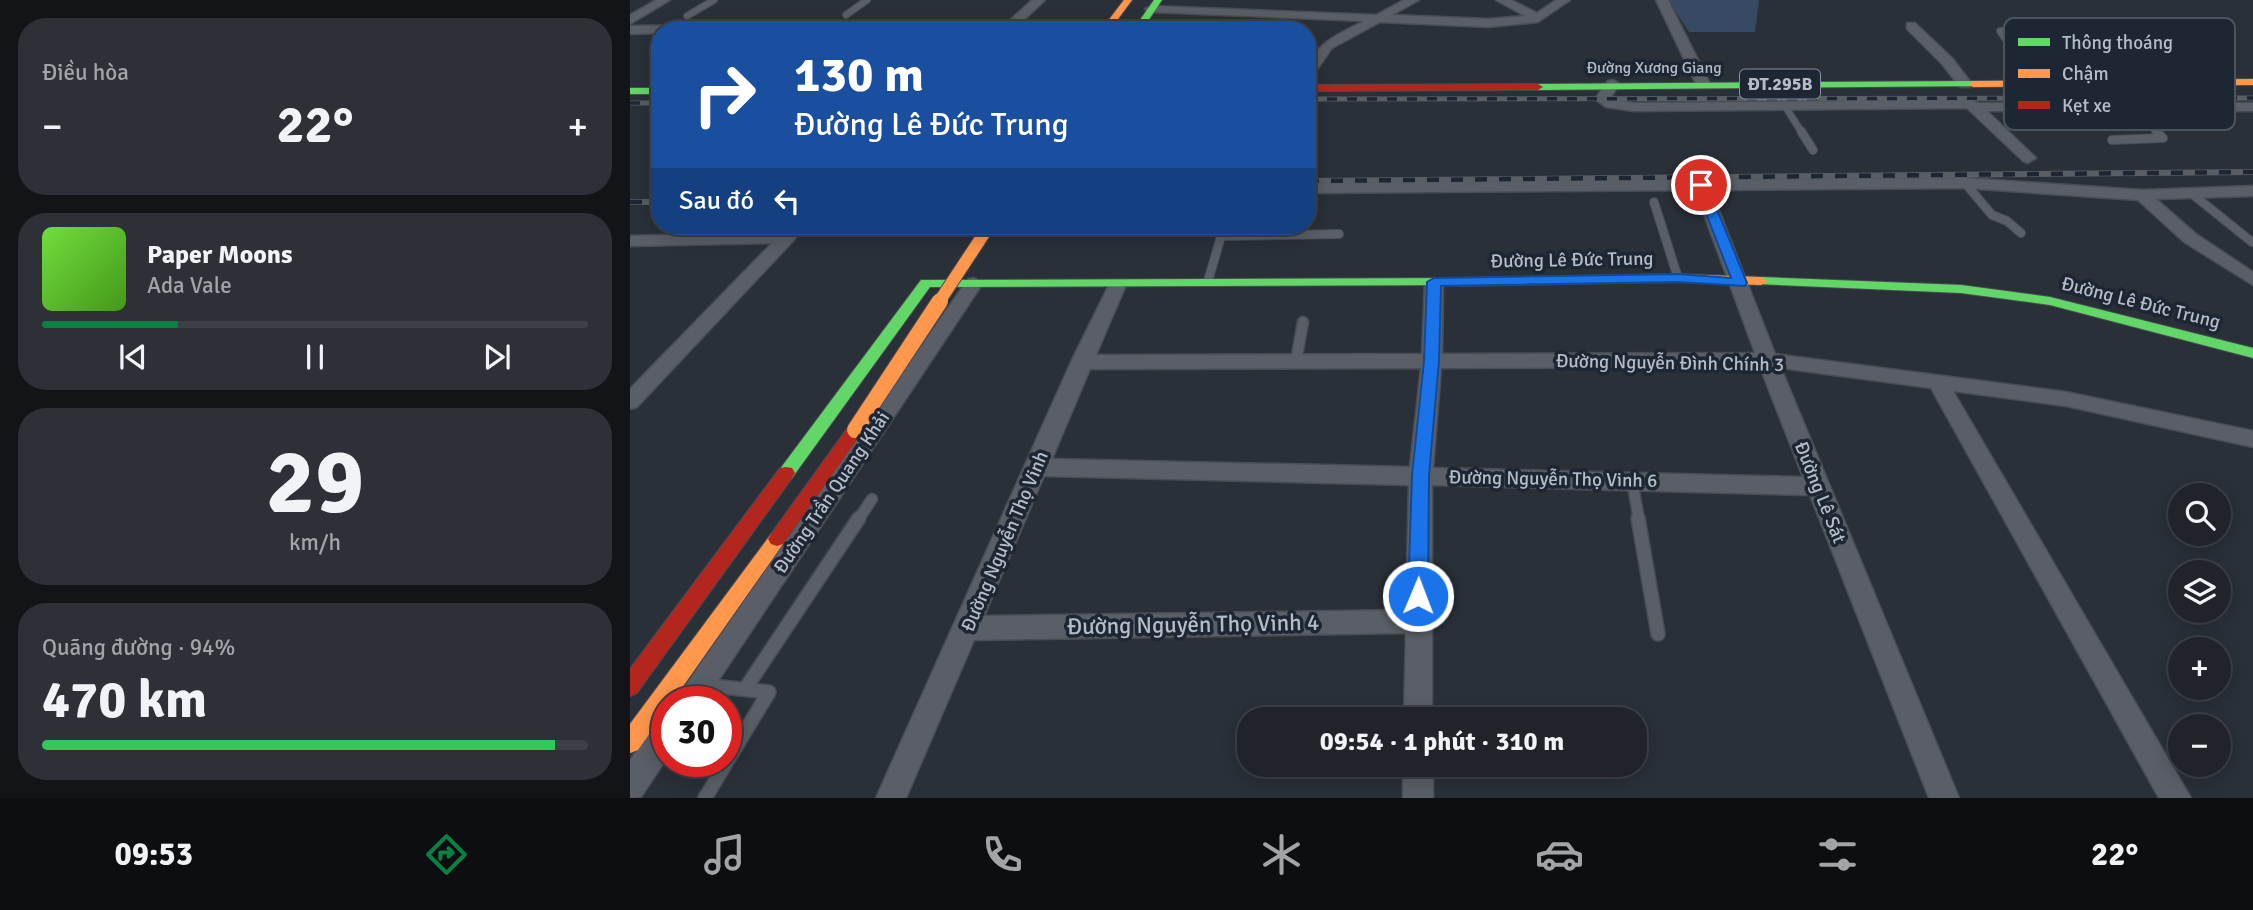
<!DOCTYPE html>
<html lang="vi">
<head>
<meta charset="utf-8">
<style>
  body { margin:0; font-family:Signika,sans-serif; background:#2d3036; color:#f1f3f6; height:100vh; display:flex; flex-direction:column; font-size:26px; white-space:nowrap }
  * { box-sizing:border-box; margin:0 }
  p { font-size:23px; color:#a2a4a8 }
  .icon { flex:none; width:38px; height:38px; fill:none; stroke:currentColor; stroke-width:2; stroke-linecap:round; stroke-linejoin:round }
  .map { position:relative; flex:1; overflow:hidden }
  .sheet { display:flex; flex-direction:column; gap:18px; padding:18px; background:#121417; width:630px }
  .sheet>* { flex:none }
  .banner { position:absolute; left:21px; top:21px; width:665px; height:214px; border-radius:28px; box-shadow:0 4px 18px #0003,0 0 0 2px #3d4147; background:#1a4fa0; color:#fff; overflow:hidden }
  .fabs { position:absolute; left:1538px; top:483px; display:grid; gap:14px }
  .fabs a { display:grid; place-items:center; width:63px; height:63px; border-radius:50%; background:#20242a; box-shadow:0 4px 18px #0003,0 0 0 2px #3d4147; font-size:35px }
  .speed { position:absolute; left:21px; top:686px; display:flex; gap:14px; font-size:35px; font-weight:700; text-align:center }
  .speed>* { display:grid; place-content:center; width:91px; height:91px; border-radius:50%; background:#20242a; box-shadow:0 4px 18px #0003,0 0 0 2px #3d4147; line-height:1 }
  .speed .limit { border:10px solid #d22; background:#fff; color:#111 }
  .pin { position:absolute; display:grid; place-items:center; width:60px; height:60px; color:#fff; margin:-30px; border:4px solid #fff; border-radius:50%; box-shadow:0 2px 7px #0007 }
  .me { position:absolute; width:77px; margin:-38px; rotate:1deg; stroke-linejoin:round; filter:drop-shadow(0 0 5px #0008) }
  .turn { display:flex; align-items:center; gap:24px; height:147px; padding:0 28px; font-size:32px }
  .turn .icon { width:91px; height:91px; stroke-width:2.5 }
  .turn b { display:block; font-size:49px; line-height:60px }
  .then { display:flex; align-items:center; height:66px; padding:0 28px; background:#0003; gap:14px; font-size:26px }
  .big { font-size:52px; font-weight:800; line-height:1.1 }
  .sheet .widget { flex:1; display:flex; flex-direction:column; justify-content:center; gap:10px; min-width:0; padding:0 24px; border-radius:28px; background:#2d3036 }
  .sheet .dial { align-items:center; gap:0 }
  .dial b { font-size:91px; line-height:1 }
  .song { display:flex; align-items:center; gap:21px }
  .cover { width:84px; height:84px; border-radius:10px; background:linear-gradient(135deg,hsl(100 70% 55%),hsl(100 70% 35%)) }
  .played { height:7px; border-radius:4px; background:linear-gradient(90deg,#0b8043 25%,#3d4147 25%) }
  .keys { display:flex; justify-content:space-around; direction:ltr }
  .heat { display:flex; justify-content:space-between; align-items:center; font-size:38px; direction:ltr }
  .charge { height:10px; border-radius:5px; background:linear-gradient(90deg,#34c759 94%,#3d4147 0) }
  .trip { position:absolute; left:607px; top:707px; width:410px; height:70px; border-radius:28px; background:#20242a; box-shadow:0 4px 18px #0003,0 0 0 2px #3d4147; font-weight:800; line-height:70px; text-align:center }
  .tab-bar { display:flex; height:112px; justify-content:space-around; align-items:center; background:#0d0e11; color:#a2a4a8 }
  .tab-bar .icon { width:49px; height:49px }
  .tab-bar .current { color:#0b8043 }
  .tab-bar b { font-size:32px; color:#f1f3f6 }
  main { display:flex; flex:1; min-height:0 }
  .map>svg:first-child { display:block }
</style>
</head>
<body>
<main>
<section class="sheet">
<div class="widget"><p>Điều hòa</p>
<div class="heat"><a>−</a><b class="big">22°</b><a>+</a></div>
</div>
<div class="widget">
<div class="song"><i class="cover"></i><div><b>Paper Moons</b><p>Ada Vale</p></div></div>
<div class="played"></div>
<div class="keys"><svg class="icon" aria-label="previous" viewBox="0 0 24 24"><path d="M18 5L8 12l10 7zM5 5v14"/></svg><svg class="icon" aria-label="pause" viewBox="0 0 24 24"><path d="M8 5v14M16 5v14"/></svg><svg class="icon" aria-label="next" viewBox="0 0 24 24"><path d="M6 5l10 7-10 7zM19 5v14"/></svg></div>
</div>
<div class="widget dial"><b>29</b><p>km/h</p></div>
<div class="widget"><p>Quãng đường · 94%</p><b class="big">470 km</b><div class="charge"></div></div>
</section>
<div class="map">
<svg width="1623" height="798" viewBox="0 0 1623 798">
  <rect width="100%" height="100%" fill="#2a3038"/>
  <polygon fill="#384963" points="1038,0 1129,0 1125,32 1059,32"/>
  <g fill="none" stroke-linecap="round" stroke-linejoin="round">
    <g stroke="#484c53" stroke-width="8">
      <g id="lane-far3">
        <polyline points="216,15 237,0"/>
        <polyline points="57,16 84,0"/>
        <polyline points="1499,55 1539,57 1575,83"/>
        <polyline points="1406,84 1370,31 1413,30"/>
        <polyline points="1155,106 1172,133"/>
        <polyline points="1501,107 1528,133"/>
      </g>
    </g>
    <g stroke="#484c53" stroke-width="10">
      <g id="lane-far2">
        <polyline points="1171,131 1183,150"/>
        <polyline points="1482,140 1533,138 1526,131"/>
        <polyline points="1335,183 1362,215 1377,221 1391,233"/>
        <polyline points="1561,193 1622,242"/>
        <polyline points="1024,202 1048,278"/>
        <polyline points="591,236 709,234"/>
        <polyline points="578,281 594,226"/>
      </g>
    </g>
    <g stroke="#484c53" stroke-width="13">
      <g id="lane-far1">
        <polyline points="666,361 673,322"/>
        <polyline points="1002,480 1009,520"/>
        <polyline points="228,520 242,499"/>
      </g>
    </g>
    <g stroke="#484c53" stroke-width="16">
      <g id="lane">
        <polyline points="1008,518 1028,634"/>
        <polyline points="72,685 139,692 75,798"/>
        <polyline points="115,689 229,518"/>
      </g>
    </g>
    <g stroke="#484c53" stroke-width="3">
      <g id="street">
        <polygon points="26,0 40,0 0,24 0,15"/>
        <polygon points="402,0 415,0 391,23 476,25 482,29 30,30 30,33 0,34 0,26 378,22"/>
        <path d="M774 0H789L762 15 858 19 895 16 866 0H881L907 13 926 0H940L908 22 858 27 750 22 702 48 682 77 677 78C677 46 709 34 734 21L521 12 515 9 521 6 746 15Z"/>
        <polygon points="1026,0 1038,0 1080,84 1078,87 1066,84"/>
        <polygon points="1277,23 1285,23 1322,58 1342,84 1340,87 1330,87 1312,64 1277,29"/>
        <polygon points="983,80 990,84 980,98 1003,103 1341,100 1348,103 1623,103 1623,111 1357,111 1403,155 1406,158 1398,163 1393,161 1337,108 1003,111 976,107 965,99 978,81"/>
        <path d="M1335 178 1512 190 1623 186V196L1526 199 1566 234 1623 272V285L1554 242 1508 200 1335 188 1081 190 1145 354 1436 392 1623 431V447L1436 406 1323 391 1561 798H1529L1301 388 1151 368 1329 798H1299L1180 495 802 485V719H774L776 633 344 640 276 798H246L441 362 481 281H493L496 285 466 355 792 354 795 283 804 278 813 283 812 354 1125 353 1065 190 677 193V183ZM1130 367 1173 477 803 468 811 368ZM791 368 780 467 422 459 460 369ZM414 476 779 485 776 610 354 616Z"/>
        <polygon points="157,232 163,233 166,237 163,241 7,407 0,409 0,389 142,243 0,246 0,236"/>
        <polygon points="344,278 353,283 74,702 44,702 338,279"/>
        <polygon points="37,719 37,758 11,797 0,798 0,760 27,723"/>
        <rect x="773" y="765" width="30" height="33"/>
      </g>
    </g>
    <g stroke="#484c53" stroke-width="2">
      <g id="fast">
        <polygon points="524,0 532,0 512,30 503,30"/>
        <polygon points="1343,81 1347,82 1347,86 908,90 903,87 908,84"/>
        <rect x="0" y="88" width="30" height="6"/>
        <polygon points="1131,277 1331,285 1420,297 1623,348 1623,358 1420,305 1331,293 1126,284 1124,281 1126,278"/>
        <polygon points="830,278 837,282 835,285 300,287 162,478 150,478 147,473 291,280"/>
      </g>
    </g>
    <g stroke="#484c53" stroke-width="2">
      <g id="slow">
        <polygon points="494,0 502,0 480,30 471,30"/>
        <polygon points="1623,79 1623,85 1343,87 1338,84 1343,81"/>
        <polygon points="1048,274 1131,277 1138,281 1131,285 1048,282 830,286 823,282 830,278"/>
        <polygon points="147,532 153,534 156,539 153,544 42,702 37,702 37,709 8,750 0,753 0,724 141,534"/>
      </g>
    </g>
    <g stroke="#484c53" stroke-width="2">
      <g id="jam">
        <polygon points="677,85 908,84 913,87 908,90 677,91"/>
        <polygon points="225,424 231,426 233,430 231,434 153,544 147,546 141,544 138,539 141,534 219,426"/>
        <polygon points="156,467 162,468 165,473 162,478 7,693 0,696 0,669 150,468"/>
      </g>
    </g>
    <use href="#lane-far3" stroke="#5a5e66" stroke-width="6"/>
    <use href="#lane-far2" stroke="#5a5e66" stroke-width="8"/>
    <use href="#lane-far1" stroke="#5a5e66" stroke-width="10"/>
    <use href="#lane" stroke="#5a5e66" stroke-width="13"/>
    <use href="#street" fill="#5a5e66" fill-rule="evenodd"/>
    <use href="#fast" fill="#63d668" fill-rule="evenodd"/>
    <use href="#slow" fill="#ff974d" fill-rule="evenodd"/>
    <use href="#jam" fill="#b3261e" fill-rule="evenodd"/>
    <g stroke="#595d64" stroke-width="5">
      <g id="rail-far1">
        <polyline points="677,99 1623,98"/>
        <polyline points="0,103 30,103"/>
      </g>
    </g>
    <g stroke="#595d64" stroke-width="6">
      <g id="rail">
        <polyline points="677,181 1623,172"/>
        <polyline points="0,202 30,202"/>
      </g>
    </g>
    <use href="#rail-far1" stroke="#1d2633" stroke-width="3.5" stroke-dasharray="10" stroke-linecap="butt"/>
    <use href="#rail" stroke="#1d2633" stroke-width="4.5" stroke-dasharray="12" stroke-linecap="butt"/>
    <g stroke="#484c53" stroke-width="14" stroke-linecap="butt">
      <polyline id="slow-bridge-far1" points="309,302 359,226"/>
    </g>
    <g stroke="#484c53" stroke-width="18" stroke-linecap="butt">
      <polyline id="slow-bridge" points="225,430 310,301"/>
    </g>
    <use href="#slow-bridge-far1" stroke="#ff974d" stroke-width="12"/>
    <use href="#slow-bridge" stroke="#ff974d" stroke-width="16"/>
  </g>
  <polygon fill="#1a73e8" stroke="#114b97" stroke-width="2" points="1071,182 1077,185 1117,283 1115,286 1048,282 811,286 809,361 799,475 798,596 795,602 781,602 778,596 782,475 794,361 797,282 804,278 1048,274 1101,278 1065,185"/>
  <g text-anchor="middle" stroke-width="7" stroke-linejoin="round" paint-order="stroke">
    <g font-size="16" fill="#b4bcc9" stroke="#1d2633">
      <text x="1024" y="73">Đường Xương Giang</text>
    </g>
    <rect fill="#1d2633" stroke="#878f9c" stroke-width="2" x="1110" y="69.5" width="80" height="29" rx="5"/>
    <g font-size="18" font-weight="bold" fill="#b4bcc9">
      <text x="1150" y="90">ĐT.295B</text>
    </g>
    <g font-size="19" fill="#b4bcc9" stroke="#1d2633">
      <text transform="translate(942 259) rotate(-1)" y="7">Đường Lê Đức Trung</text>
      <text transform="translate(1511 302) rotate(14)" y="7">Đường Lê Đức Trung</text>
      <text transform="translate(1040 362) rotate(1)" y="7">Đường Nguyễn Đình Chính 3</text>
      <text transform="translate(923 478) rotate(1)" y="7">Đường Nguyễn Thọ Vinh 6</text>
      <text transform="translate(201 492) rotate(-56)" y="7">Đường Trần Quang Khải</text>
      <text transform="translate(1191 492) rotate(68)" y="7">Đường Lê Sát</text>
      <text transform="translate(374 541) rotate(-67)" y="7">Đường Nguyễn Thọ Vinh</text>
    </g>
    <g font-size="23" fill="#b4bcc9" stroke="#1d2633">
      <text transform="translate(563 624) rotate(-1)" y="8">Đường Nguyễn Thọ Vinh 4</text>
    </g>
  </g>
  <rect x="1374" y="18" width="231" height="112" rx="10" fill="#1d2633" stroke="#4a5360" stroke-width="2"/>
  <rect x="1388" y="38" width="32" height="8" fill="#63d668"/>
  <rect x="1388" y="69" width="32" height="9" fill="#ff974d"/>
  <rect x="1388" y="101" width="32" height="8" fill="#b3261e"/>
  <g font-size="19" fill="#b4bcc9">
    <text x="1432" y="49">Thông thoáng</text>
    <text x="1432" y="80">Chậm</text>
    <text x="1432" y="112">Kẹt xe</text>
  </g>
</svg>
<div class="fabs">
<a><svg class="icon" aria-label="search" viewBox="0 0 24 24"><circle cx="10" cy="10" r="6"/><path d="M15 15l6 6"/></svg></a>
<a><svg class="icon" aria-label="layers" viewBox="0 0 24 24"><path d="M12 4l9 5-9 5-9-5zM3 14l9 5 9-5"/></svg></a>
<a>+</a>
<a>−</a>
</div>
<div class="speed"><div class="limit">30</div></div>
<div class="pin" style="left:1071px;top:185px;background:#d93025"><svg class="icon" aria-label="arrive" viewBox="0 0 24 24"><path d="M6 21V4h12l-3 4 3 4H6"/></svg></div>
<svg class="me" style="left:788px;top:596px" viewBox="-20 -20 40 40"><circle r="17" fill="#1a73e8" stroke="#fff" stroke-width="3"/><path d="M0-11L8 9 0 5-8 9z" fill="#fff"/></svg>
<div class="trip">09:54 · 1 phút · 310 m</div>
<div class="banner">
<div class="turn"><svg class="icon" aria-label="right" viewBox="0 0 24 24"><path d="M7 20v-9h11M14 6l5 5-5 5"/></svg><div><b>130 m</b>Đường Lê Đức Trung</div></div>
<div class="then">Sau đó<svg class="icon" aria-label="left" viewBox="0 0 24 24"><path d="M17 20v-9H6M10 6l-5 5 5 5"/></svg></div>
</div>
</div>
</main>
<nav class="tab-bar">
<b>09:53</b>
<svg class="icon current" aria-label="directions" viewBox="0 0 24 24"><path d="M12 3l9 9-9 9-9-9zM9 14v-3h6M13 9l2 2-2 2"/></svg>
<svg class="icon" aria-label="music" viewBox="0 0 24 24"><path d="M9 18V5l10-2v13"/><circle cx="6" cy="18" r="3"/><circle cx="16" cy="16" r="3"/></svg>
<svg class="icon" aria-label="phone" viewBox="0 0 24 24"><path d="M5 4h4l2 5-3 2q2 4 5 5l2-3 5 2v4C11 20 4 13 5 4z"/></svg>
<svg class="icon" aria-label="climate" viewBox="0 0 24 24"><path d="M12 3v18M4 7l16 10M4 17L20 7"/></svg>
<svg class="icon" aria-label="car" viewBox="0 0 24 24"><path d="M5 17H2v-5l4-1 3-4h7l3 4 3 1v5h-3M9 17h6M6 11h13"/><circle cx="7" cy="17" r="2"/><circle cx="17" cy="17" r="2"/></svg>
<svg class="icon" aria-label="filters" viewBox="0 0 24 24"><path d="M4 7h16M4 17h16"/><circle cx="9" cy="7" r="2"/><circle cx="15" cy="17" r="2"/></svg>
<b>22°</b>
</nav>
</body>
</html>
